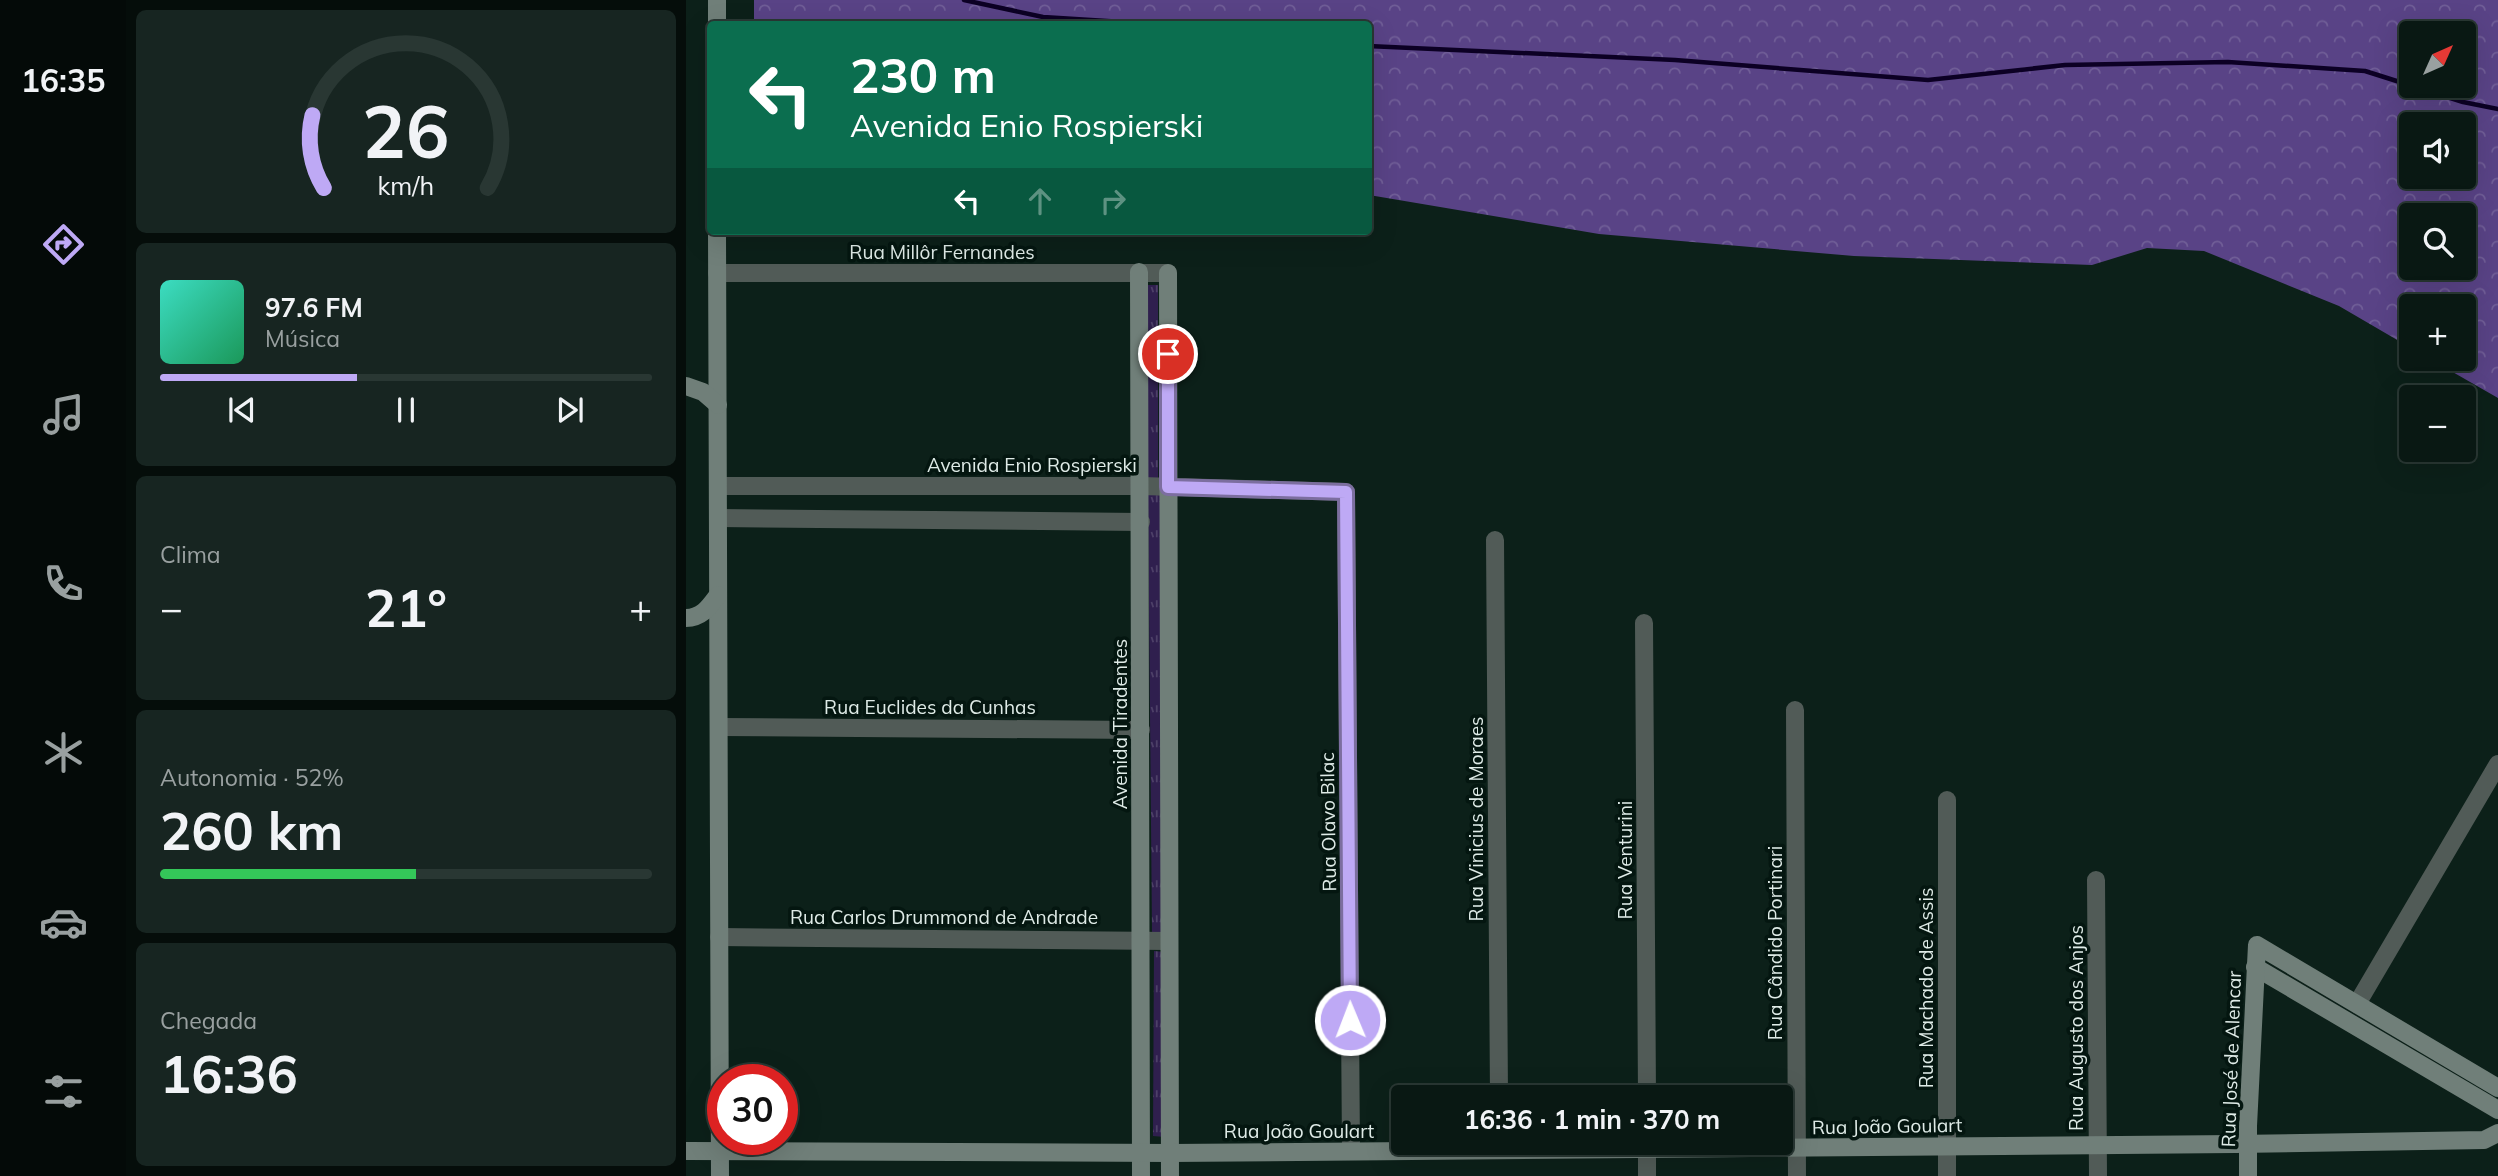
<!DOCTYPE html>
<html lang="pt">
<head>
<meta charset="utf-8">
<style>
  body { margin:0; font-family:Mulish,sans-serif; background:#172521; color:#f1f3f6; height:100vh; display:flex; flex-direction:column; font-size:26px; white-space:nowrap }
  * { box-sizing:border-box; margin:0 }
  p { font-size:23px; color:#99a0a0 }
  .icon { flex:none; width:38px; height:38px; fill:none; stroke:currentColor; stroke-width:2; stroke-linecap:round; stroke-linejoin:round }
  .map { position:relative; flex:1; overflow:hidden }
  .panel { display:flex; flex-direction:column; gap:10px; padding:10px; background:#050d0a; width:560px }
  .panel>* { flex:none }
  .banner { position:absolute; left:21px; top:21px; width:665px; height:214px; border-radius:7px; box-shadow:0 7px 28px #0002,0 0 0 2px #293733; background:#0b6e4f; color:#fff; overflow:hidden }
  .needle { width:46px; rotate:45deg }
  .controls { position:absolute; left:1713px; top:21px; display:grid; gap:14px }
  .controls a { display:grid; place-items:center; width:77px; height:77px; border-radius:7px; background:#091813; box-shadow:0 7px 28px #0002,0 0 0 2px #293733; font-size:35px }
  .speed { position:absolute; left:21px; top:1064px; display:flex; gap:14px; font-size:35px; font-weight:700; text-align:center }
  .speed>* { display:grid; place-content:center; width:91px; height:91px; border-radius:50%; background:#091813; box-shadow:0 7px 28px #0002,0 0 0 2px #293733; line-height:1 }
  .speed .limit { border:10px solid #d22; background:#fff; color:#111 }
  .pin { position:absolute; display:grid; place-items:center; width:60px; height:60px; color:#fff; margin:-30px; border:4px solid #fff; border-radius:50%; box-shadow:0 2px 7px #0007 }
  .me { position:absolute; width:77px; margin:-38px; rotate:359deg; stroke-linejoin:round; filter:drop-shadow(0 0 5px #0008) }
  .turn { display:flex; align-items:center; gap:24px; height:147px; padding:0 28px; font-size:32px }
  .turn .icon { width:91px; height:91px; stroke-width:2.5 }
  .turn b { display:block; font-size:49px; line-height:60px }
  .lanes { display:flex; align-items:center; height:66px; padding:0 28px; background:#0003; justify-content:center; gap:35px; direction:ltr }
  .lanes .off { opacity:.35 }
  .big { font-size:52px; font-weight:700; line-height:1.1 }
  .panel .card { flex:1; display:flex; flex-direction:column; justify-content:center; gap:10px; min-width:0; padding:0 24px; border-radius:10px; background:#172521 }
  .panel .dial { align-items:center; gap:0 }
  .dial svg { height:182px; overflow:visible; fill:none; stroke:#293733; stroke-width:7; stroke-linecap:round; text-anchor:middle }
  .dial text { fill:#f1f3f6; stroke:none }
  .song { display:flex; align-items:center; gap:21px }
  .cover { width:84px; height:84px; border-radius:10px; background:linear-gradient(135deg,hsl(170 70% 55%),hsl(150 70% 35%)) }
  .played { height:7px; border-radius:4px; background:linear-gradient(90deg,#bea9f5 40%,#293733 40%) }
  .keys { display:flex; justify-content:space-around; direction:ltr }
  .heat { display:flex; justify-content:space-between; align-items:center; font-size:38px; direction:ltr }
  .charge { height:10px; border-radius:5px; background:linear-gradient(90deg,#34c759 52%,#293733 0) }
  .trip { position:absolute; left:705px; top:1085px; width:402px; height:70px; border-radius:7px; background:#091813; box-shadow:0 7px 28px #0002,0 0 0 2px #293733; font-weight:700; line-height:70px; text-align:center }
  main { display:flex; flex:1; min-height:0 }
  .dock { display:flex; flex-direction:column; width:126px; justify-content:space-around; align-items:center; background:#040a08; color:#99a0a0 }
  .dock .icon { width:49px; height:49px }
  .dock .selected { color:#bea9f5 }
  .dock b { font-size:32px; color:#f1f3f6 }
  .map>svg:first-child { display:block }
</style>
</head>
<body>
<main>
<nav class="dock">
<b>16:35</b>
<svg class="icon selected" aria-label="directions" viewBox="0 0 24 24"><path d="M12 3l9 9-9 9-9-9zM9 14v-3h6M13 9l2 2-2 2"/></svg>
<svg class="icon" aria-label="music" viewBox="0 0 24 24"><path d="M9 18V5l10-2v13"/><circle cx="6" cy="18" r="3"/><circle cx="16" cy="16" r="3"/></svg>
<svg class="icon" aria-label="phone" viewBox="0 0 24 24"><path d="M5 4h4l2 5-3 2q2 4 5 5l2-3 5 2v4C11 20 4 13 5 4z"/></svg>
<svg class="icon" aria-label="climate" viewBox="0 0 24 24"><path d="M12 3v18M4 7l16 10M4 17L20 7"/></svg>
<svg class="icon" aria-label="car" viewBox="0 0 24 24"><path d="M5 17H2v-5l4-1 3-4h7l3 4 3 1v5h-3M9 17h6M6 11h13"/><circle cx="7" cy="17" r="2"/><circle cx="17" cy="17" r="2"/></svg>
<svg class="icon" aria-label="filters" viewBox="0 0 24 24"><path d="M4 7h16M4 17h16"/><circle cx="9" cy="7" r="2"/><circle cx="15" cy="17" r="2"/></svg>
</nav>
<section class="panel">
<div class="card dial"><svg viewBox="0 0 100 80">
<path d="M14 69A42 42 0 1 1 86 69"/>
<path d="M14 69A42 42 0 0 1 9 37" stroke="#bea9f5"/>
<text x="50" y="56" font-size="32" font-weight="700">26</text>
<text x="50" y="72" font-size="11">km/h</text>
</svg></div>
<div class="card">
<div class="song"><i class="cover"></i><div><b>97.6 FM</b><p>Música</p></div></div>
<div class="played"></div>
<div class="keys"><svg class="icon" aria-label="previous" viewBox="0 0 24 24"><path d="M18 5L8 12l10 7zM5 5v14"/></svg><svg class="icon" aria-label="pause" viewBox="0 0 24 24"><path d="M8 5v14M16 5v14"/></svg><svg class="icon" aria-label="next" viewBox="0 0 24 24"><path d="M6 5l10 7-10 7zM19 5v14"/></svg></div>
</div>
<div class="card"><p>Clima</p>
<div class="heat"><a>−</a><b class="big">21°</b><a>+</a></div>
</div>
<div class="card"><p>Autonomia · 52%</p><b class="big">260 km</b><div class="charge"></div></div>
<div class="card"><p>Chegada</p><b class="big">16:36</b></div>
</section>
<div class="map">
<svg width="1812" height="1176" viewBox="0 0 1812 1176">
  <defs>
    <pattern id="grass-tufts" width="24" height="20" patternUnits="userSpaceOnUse" patternTransform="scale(1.75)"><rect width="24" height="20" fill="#2f1f4e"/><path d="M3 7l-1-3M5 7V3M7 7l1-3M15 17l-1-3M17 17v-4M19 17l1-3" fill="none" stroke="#4d4068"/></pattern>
    <pattern id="forest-crowns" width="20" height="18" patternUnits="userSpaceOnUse" patternTransform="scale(1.75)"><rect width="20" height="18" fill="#594386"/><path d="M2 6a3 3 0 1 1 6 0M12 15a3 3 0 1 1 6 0" fill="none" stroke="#705e97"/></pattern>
  </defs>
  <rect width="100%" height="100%" fill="#0c2019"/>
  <g fill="url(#grass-tufts)">
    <polygon points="460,285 472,285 472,480 462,480"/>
    <polygon points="462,493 475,494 479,933 466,932"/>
    <polygon points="468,951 479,952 479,1137 467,1136"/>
  </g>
  <path fill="url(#forest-crowns)" fill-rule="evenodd" d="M68 0H1812V398L1744 359H1778V306H1726L1725 348 1653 306 1518 251 1461 248 1406 265 1168 256 913 234 683 195 682 24H68ZM1726 33H1778V86H1726ZM1726 124H1778V177H1726ZM1726 215H1778V268H1726Z"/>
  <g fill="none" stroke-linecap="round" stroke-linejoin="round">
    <g stroke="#0c0024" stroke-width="4.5">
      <polyline points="278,0 357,17 469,24"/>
      <polyline points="682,46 989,60 1242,80 1379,65 1542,62 1679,71 1777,102 1812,109"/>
    </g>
    <g stroke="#515b57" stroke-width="18">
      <polyline points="31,273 482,273"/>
      <polyline points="32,486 455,486 660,492 665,1151"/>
      <polyline points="32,518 455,522"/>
      <polyline points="809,540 813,1097"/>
      <polyline points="958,623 961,1097"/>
      <polyline points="1109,710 1111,1176"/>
      <polyline points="33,727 455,730"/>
      <polyline points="1261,800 1261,1176"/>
      <polyline points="1410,880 1412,1176"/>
      <polyline points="33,937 483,941"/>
      <polyline points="1671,1004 1812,764"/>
      <polyline points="961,1143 961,1176"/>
    </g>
    <g stroke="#707f79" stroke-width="18">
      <polyline points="31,0 31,24"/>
      <polyline points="31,231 34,1176"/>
      <polyline points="453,272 455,1176"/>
      <polyline points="482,273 484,1176"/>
      <polyline points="0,386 17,392 32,405"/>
      <path d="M0 618C16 618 23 607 32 595"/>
      <polyline points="1569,967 1812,1110"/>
      <polyline points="0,1151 484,1153 1549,1144 1798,1140 1812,1133"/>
      <polyline points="1562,1176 1562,1126 1571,945 1812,1088"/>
    </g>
  </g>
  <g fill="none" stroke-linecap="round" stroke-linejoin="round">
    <g stroke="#7c6e9f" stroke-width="18">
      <polyline id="route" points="482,354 482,487 660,492 664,1020"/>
    </g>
    <use href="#route" stroke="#bea9f5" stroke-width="12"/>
  </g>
  <g text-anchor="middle" stroke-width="7" stroke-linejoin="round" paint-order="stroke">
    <g font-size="19" fill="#dfebe7" stroke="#041610">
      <text x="256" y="259">Rua Millôr Fernandes</text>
      <text x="346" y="472">Avenida Enio Rospierski</text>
      <text x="244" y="714">Rua Euclides da Cunhas</text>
      <text transform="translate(434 724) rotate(-90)" y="7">Avenida Tiradentes</text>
      <text transform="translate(790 819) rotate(-90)" y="7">Rua Vinicius de Moraes</text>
      <text transform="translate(642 822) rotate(-91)" y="7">Rua Olavo Bilac</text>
      <text transform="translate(939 860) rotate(-90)" y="7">Rua Venturini</text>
      <text x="258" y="924">Rua Carlos Drummond de Andrade</text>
      <text transform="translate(1089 943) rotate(-90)" y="7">Rua Cândido Portinari</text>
      <text transform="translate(1240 988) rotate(-90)" y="7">Rua Machado de Assis</text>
      <text transform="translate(1390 1028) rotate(-90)" y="7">Rua Augusto dos Anjos</text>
      <text transform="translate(1545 1059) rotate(-88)" y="7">Rua José de Alencar</text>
      <text transform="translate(1201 1126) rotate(-1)" y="7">Rua João Goulart</text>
      <text x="613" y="1138">Rua João Goulart</text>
    </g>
  </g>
</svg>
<div class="controls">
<a><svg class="needle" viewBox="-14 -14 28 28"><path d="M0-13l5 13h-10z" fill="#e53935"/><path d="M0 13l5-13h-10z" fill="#99a0a0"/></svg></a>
<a><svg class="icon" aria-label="sound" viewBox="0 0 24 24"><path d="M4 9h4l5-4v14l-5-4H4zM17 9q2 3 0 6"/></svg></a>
<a><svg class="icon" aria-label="search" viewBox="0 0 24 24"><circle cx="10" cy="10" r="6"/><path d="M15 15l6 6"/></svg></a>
<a>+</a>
<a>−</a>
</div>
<div class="speed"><div class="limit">30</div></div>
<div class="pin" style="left:482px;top:354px;background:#d93025"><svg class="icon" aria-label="arrive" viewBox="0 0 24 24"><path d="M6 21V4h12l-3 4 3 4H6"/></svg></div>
<svg class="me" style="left:664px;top:1020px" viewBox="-20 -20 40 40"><circle r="17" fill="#bea9f5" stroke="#fff" stroke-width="3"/><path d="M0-11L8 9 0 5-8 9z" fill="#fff"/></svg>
<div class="trip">16:36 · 1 min · 370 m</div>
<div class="banner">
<div class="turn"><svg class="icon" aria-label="left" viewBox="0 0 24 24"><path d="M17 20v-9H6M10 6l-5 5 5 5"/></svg><div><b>230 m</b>Avenida Enio Rospierski</div></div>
<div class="lanes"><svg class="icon" aria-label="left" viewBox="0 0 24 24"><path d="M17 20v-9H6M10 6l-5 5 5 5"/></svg><svg class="icon off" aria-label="ahead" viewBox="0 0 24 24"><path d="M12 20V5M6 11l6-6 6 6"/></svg><svg class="icon off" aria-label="right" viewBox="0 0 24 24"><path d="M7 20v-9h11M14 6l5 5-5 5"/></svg></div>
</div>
</div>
</main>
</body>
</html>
